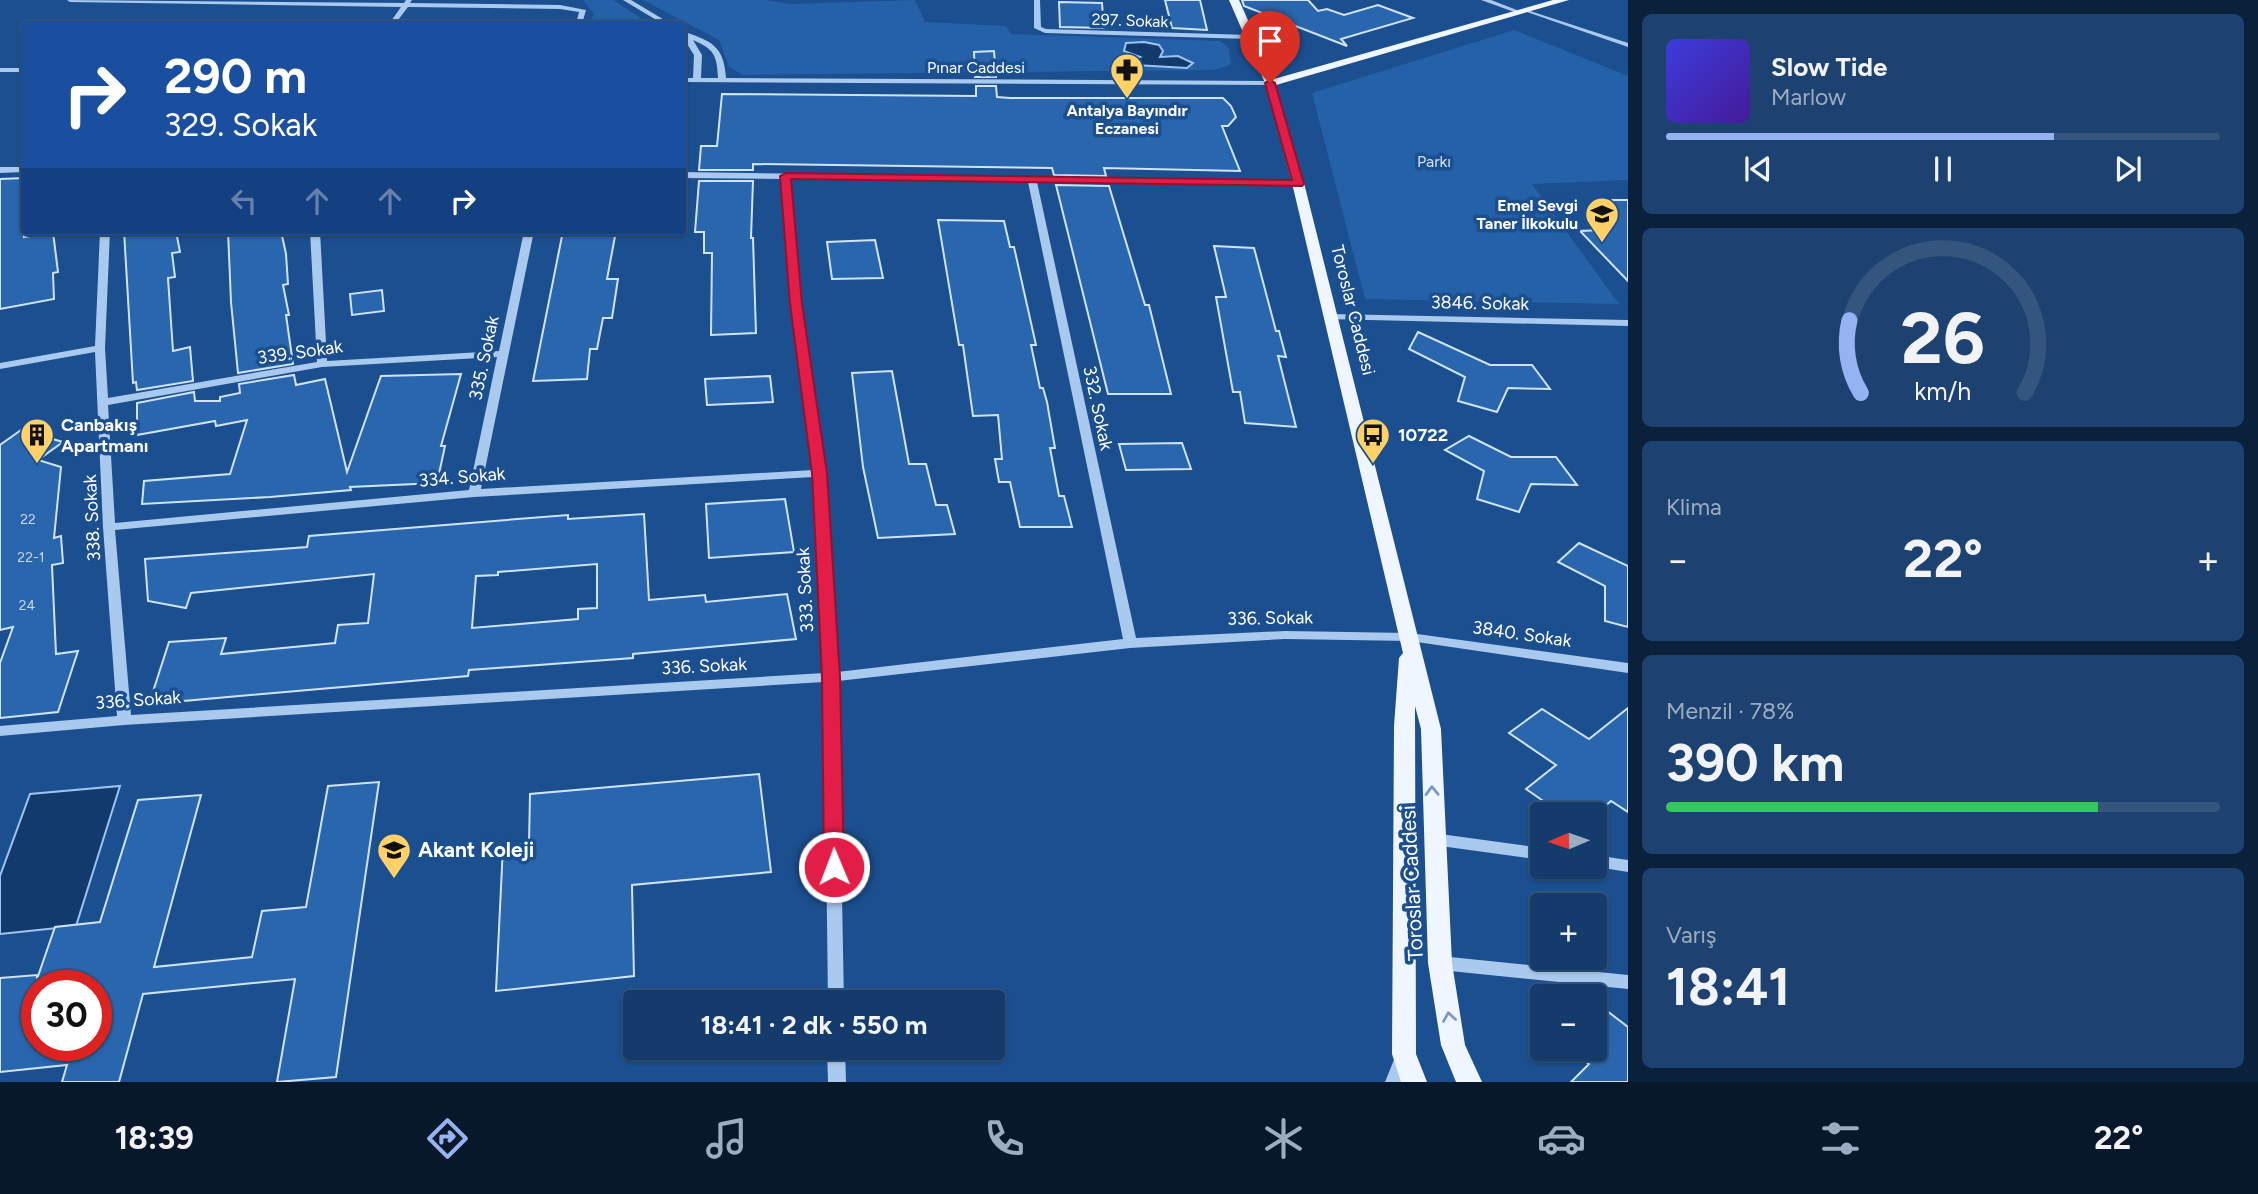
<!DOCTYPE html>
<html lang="tr">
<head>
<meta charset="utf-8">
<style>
  body { margin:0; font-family:Figtree,sans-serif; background:#1d4271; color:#f1f3f6; height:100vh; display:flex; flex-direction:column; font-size:26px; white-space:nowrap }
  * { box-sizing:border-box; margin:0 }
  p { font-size:23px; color:#9dadc1 }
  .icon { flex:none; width:38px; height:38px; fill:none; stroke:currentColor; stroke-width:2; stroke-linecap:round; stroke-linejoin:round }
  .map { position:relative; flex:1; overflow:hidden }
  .panel { display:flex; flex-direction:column; gap:14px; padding:14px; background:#0b203b; width:630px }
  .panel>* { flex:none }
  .guide { position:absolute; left:21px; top:21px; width:665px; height:214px; border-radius:7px; box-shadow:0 2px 5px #0004,0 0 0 2px #33557e; background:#1a4fa0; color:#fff; overflow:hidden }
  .needle { width:46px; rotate:268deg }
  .tools { position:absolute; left:1530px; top:802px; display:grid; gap:14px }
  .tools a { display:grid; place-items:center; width:77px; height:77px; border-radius:7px; background:#143b6b; box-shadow:0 2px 5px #0004,0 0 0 2px #33557e; font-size:35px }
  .speed { position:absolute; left:21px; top:970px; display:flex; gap:14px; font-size:35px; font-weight:700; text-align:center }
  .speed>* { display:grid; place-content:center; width:91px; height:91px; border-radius:50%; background:#143b6b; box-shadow:0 2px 5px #0004,0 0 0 2px #33557e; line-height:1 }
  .speed .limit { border:10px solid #d22; background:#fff; color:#111 }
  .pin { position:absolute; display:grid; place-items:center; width:60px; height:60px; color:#fff; margin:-72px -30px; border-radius:50% 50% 50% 0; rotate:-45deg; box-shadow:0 0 7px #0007 }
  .pin .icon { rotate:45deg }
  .me { position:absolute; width:77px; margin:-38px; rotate:359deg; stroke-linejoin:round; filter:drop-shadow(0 0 5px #0008) }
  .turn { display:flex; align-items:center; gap:24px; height:147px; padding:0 28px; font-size:32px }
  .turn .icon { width:91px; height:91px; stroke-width:2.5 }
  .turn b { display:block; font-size:49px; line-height:60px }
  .lanes { display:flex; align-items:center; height:66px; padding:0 28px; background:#0003; justify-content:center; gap:35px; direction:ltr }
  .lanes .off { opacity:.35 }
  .big { font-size:52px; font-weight:700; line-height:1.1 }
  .panel .card { flex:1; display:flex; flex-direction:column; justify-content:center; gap:10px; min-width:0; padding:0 24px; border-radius:10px; background:#1d4271 }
  .panel .dial { align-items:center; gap:0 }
  .dial svg { height:182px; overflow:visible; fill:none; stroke:#33557e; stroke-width:7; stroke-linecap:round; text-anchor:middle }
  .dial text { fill:#f1f3f6; stroke:none }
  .song { display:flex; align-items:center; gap:21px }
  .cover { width:84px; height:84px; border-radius:10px; background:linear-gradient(135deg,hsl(240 70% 55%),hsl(260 70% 35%)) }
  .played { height:7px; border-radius:4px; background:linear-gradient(90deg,#95b2f1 70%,#33557e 70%) }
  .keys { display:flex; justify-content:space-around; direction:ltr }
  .heat { display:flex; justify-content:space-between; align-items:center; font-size:38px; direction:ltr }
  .charge { height:10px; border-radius:5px; background:linear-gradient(90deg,#34c759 78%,#33557e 0) }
  .trip { position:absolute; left:623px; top:990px; width:382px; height:70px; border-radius:7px; background:#143b6b; box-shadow:0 2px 5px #0004,0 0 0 2px #33557e; font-weight:700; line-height:70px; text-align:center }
  .tabs { display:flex; height:112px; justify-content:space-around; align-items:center; background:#08182b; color:#9dadc1 }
  .tabs .icon { width:49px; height:49px }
  .tabs .on { color:#95b2f1 }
  .tabs b { font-size:32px; color:#f1f3f6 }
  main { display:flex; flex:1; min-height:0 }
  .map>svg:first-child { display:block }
</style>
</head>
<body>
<main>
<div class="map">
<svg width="1628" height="1082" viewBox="0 0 1628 1082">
  <rect width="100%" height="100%" fill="#1b4f8f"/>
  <g fill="#2461a8">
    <polygon points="583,0 613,0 650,24 589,24 594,14"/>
    <polygon points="643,0 766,0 790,4 915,0 925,22 1006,26 1011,34 1220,41 1229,48 1231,65 1214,70 743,75 729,67 719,40"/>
    <polygon points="1514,30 1628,76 1628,180 1532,184 1619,304 1365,299 1312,93"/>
  </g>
  <g fill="#123a6d" stroke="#9cc4f0" stroke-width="2">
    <polygon points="1144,42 1159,45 1163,51 1160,57 1178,56 1193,63 1187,68 1135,65 1128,61 1140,57 1124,51 1126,43"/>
    <polygon points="120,786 76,926 0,934 0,876 30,794"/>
  </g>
  <g fill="#2a66ad" stroke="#cfe3fa" stroke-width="2" fill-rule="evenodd">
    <polygon points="1165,0 1200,0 1207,30 1172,28"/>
    <polygon points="1242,0 1308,0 1318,11 1327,9 1344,15 1378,5 1413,18 1341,39 1347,46 1244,6"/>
    <polygon points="1059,2 1102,3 1104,28 1060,27"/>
    <polygon points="994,51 996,77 975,77 974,52"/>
    <polygon points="976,86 996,86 997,97 1010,98 1223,98 1231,106 1236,117 1228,126 1222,126 1240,171 1104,168 1106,176 1054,175 1052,168 753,164 753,170 699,170 701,146 717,146 722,94 976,96"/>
    <polygon points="24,178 24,237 53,232 58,272 53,273 54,299 0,309 0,179"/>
    <polygon points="699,181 753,181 751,238 753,238 756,333 711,335 712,253 704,253 704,232 695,232"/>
    <polygon points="1056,185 1109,186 1145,305 1149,305 1171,394 1108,394"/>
    <polygon points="1605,200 1628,200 1628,281 1580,231 1602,230 1591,219 1594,202"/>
    <polygon points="938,220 1004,221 1010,247 1014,247 1036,345 1031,345 1040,388 1043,388 1047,402 1055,448 1050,448 1059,496 1064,496 1072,527 1020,527 1010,482 999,482 995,459 1002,459 998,415 973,416 963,345 959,345"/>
    <polygon points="124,231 176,231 180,252 172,253 175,277 168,278 173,351 190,347 193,381 137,390 136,382 133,383"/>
    <polygon points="228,231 281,231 286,254 288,284 283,285 289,315 286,315 293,364 238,373 231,302"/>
    <polygon points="563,231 616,231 607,279 618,279 612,318 603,318 597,349 590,349 587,379 533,381"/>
    <polygon points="875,240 883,278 832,279 827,242"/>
    <polygon points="1214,246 1254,248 1276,331 1279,331 1286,357 1278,356 1296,427 1245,423 1240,392 1233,392 1216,297 1226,297"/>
    <polygon points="382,290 384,311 352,315 350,294"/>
    <polygon points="1418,332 1490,365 1532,365 1550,389 1508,388 1497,412 1458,401 1465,377 1409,349"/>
    <polygon points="892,371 909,464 926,464 936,505 947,505 955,534 878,538 863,467 852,373"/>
    <polygon points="461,374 441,446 445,446 437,483 350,487 351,490 270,497 142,504 144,481 230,474 247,420 216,426 215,421 137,435 137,403 194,392 195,401 220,401 220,397 240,393 239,384 294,375 296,385 325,379 347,472 381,376"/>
    <polygon points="770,376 773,402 707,405 705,379"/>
    <polygon points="21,430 63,442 38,460 61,467 54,538 61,536 63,563 52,565 56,654 78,651 58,712 0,718 0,663 13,627 0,630 0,445"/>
    <polygon points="1469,436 1511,457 1556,457 1577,485 1531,484 1519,512 1477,499 1484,471 1445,450"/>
    <polygon points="1182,443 1191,469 1126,470 1119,444"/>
    <polygon points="785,499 794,552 709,558 706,504"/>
    <path d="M644 514 649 600 705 595 706 602 787 594 796 639 633 654V658L469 670 468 676 149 704 169 642 226 638 221 654 335 643 338 625 368 623 374 574 191 593 186 608 148 601 145 559 307 547 309 536 568 515V519ZM597 564V608L578 609V619L472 628 476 576 498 575V572Z"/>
    <polygon points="1579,543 1628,566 1628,627 1605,621 1605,586 1558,562"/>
    <polygon points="1628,708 1628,812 1611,801 1596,814 1562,814 1526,789 1556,765 1509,733 1542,709 1589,739"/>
    <polygon points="759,774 771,872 632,885 634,976 496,991 503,846 529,843 530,794"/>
    <path d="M379 782 336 1077 277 1082 295 979 143 994 119 1082H62L67 1065 0 1072V978L37 975V979L55 927 100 922 138 800 201 795 154 967 252 957 262 911 306 907 328 786ZM37 985H96V1045H37Z"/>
    <polygon points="1594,1001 1628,1027 1628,1082 1571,1082 1589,1064 1569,1048 1594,1048"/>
  </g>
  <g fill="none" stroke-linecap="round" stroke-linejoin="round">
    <g fill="#a9c9ee" fill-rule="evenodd">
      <polygon points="67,0 404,3 406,0 412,0 410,3 560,5 586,10 582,24 576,24 579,12 560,9 408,7 395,24 389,24 401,7 70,2"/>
      <polygon points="623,0 631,0 671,24 663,24"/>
      <polygon points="1034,0 1040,0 1041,27 1046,29 1250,35 1254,37 1250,39 1045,33 1034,28"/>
      <polygon points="1481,0 1491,0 1522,12 1517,13"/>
      <polygon points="1524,9 1628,43 1628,47 1524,11"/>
      <path d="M682 31C711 41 724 45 726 78L1270 81 1274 83 1270 85 682 82V78H693L694 55 682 36ZM693 40C714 49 717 55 718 78H701L702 55Z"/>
      <rect x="0" y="68" width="24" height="4"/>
      <polygon points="0,167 24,167 24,172 0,173"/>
      <path d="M682 172 1301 181 1302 183 1298 186 1037 182 1136 638 1285 631 1410 633 1628 663V673L1410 641 1285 639 1130 648 838 681 844 1003H828L824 682 124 725 0 736V726L117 716 103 527 95 352 0 369V363L95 346 100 231H110L105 348 108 398 317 362 310 231H320L327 361 499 351 524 231H534L481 489 813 470 791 304 782 179 682 178ZM791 179 1028 182 1123 639 837 672 825 473 801 304ZM497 357 469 490 115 523 108 405 322 367ZM813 477 824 673 131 715 115 530 474 497Z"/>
      <polygon points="1331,314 1628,320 1628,326 1327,319 1327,315"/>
      <polygon points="1433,833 1542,848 1542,860 1433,845 1428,843 1425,839 1428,835"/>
      <polygon points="1594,855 1628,860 1628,872 1591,866 1594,866"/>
      <polygon points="1440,956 1628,975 1628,989 1440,970 1434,968 1432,963 1434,958"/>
      <polygon points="827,1048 845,1048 846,1082 828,1082"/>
      <polygon points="1403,1050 1409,1052 1412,1058 1403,1082 1385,1082 1397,1052"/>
    </g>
    <polygon fill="#f0f6ff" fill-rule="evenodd" points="1229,0 1239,0 1274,79 1553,0 1569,0 1276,85 1304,183 1441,729 1452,963 1465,1045 1482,1082 1456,1082 1441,1045 1428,963 1421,729 1415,706 1416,1054 1427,1082 1401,1082 1392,1054 1394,726 1399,658 1403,653 1292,183 1265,83"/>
  </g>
  <defs><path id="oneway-chevron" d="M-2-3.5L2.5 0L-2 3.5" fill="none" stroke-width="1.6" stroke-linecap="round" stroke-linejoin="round" transform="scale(1.75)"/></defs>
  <g stroke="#7b9ac1">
    <use href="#oneway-chevron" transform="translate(1432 791) rotate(-91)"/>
    <use href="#oneway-chevron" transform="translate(1449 1017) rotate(-99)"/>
  </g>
  <polygon fill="#e11d48" stroke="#92132f" stroke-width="2" points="1270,80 1275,83 1304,184 1302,186 791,179 802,304 827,473 840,677 844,867 841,873 834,875 827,873 824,867 822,677 812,473 790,304 780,176 786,173 1292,180 1265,83"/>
  <defs>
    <g id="pharmacy-pin" transform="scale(1.75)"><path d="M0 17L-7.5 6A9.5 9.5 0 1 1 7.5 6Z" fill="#ffd166" stroke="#1b4f8f"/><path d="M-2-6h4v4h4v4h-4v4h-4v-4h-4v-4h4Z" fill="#111"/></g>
    <g id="school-pin" transform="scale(1.75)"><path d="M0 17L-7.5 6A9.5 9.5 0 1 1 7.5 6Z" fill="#ffd166" stroke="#1b4f8f"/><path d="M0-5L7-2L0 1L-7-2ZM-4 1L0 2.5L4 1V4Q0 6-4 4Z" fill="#111"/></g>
    <g id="building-pin" transform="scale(1.75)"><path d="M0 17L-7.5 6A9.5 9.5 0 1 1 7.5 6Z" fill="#ffd166" stroke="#1b4f8f"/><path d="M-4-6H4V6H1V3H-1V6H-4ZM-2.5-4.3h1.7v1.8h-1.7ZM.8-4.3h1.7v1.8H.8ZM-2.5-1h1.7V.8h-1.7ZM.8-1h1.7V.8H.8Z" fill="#111"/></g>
    <g id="bus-pin" transform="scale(1.75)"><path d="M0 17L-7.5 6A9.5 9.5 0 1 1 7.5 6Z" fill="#ffd166" stroke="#1b4f8f"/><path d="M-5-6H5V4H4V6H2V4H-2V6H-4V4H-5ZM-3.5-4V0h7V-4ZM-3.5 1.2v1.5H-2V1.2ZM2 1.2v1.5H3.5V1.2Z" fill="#111"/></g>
  </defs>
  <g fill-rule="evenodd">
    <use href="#pharmacy-pin" x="1127" y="70"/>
    <use href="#school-pin" x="1602" y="214"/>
    <use href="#building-pin" x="37" y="435"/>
    <use href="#bus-pin" x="1373" y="435"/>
    <use href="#school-pin" x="394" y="850"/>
  </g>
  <g text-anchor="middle" stroke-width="7" stroke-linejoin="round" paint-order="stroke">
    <g font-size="14" fill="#cad9ea">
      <text x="28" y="524">22</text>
      <text x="31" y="562">22-1</text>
      <text x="27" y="610">24</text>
    </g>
    <g font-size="16" fill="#fff" stroke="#1b4f8f">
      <text transform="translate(1130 20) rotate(2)" y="6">297. Sokak</text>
      <text x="976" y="73">Pınar Caddesi</text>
    </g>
    <g font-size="16" font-weight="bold" fill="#fff" stroke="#1b4f8f">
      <text x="1127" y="116">Antalya Bayındır<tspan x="1127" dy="18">Eczanesi</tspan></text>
      <text x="1578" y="211" text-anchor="end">Emel Sevgi<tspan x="1578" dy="18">Taner İlkokulu</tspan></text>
    </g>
    <g font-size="16" fill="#cfe3fa" stroke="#1b4f8f">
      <text x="1434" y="167">Parkı</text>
    </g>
    <g font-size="18" fill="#fff" stroke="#1b4f8f">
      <text transform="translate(1480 303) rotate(1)" y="6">3846. Sokak</text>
      <text transform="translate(1353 310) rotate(76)" y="6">Toroslar Caddesi</text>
      <text transform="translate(300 352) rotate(-8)" y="6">339. Sokak</text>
      <text transform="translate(484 358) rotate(-78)" y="6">335. Sokak</text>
      <text transform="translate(1098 408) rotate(78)" y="6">332. Sokak</text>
      <text transform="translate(462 477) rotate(-5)" y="6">334. Sokak</text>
      <text transform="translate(92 518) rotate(-93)" y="6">338. Sokak</text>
      <text transform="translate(805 590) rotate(-93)" y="6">333. Sokak</text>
      <text transform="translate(1270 618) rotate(-1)" y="6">336. Sokak</text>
      <text transform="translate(1522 634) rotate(8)" y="6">3840. Sokak</text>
      <text transform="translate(704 666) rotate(-3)" y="6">336. Sokak</text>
      <text transform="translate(138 700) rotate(-4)" y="6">336. Sokak</text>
    </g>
    <g font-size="18" font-weight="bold" fill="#fff" stroke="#1b4f8f" text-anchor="start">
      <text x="61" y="431">Canbakış<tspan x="61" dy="21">Apartmanı</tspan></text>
      <text x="1398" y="441">10722</text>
    </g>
    <g font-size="21" font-weight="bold" fill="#fff" stroke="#1b4f8f" text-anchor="start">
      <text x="418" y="857">Akant Koleji</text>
    </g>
    <g font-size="21" fill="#fff" stroke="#1b4f8f">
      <text transform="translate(1412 883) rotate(-93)" y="7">Toroslar Caddesi</text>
    </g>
  </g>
</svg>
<div class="tools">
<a><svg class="needle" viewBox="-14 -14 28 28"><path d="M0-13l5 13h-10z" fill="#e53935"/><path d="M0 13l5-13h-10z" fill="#9dadc1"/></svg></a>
<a>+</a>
<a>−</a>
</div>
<div class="speed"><div class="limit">30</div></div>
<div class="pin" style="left:1270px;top:83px;background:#d93025"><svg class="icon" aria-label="arrive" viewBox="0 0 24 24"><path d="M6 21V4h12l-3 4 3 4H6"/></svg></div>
<svg class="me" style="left:834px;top:867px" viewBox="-20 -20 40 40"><circle r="17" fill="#e11d48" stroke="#fff" stroke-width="3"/><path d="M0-11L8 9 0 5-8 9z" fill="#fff"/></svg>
<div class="trip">18:41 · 2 dk · 550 m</div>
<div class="guide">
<div class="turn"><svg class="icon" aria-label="right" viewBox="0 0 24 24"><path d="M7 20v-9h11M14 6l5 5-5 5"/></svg><div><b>290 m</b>329. Sokak</div></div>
<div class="lanes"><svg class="icon off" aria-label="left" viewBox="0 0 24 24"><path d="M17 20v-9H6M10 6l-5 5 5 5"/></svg><svg class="icon off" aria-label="ahead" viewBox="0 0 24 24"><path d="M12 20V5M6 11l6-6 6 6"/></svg><svg class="icon off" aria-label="ahead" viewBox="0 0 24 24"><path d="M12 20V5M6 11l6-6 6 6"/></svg><svg class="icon" aria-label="right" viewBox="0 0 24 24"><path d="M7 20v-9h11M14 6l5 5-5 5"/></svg></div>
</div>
</div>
<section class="panel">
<div class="card">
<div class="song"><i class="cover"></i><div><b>Slow Tide</b><p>Marlow</p></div></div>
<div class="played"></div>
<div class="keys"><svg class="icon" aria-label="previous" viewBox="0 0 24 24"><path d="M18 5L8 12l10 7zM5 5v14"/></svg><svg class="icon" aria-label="pause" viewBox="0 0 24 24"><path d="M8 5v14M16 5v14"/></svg><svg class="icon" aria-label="next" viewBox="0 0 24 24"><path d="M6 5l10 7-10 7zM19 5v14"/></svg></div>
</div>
<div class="card dial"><svg viewBox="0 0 100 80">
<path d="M14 69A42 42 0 1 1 86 69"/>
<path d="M14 69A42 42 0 0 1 9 37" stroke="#95b2f1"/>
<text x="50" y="56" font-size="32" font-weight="700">26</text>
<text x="50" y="72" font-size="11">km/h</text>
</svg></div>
<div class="card"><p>Klima</p>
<div class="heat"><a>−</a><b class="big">22°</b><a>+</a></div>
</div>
<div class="card"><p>Menzil · 78%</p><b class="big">390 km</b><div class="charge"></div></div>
<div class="card"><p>Varış</p><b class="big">18:41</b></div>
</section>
</main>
<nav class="tabs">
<b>18:39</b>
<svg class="icon on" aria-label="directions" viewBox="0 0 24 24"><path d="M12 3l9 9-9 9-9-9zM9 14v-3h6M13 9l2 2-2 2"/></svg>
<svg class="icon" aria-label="music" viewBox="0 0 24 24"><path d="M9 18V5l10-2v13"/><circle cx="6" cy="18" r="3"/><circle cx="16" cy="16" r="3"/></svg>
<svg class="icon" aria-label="phone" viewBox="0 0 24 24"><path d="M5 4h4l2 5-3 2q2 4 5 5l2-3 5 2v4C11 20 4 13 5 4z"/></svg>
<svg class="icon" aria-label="climate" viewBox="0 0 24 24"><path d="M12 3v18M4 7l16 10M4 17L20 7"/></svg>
<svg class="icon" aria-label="car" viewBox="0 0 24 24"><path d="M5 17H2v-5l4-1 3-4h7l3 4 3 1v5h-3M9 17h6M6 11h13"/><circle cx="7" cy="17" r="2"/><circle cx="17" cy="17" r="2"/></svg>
<svg class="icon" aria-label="filters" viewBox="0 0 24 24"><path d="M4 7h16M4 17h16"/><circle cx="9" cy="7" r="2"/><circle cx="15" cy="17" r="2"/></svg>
<b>22°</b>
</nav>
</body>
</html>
